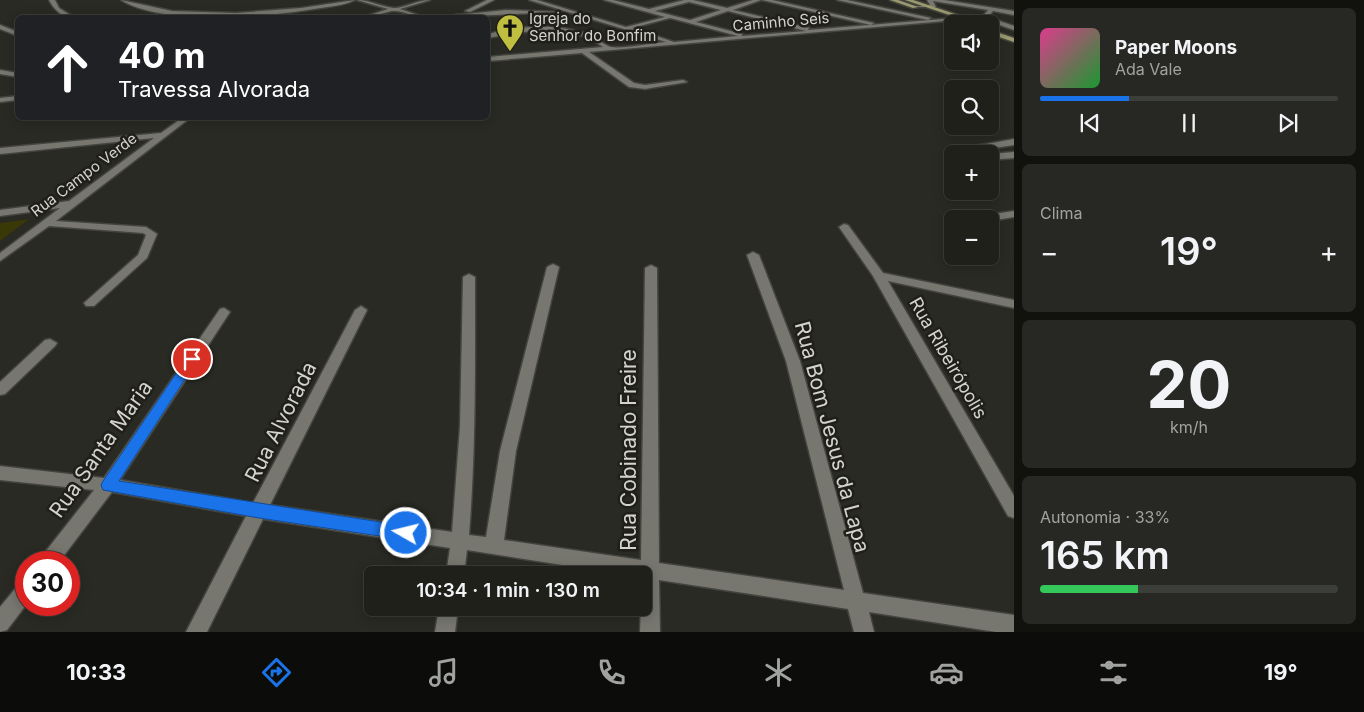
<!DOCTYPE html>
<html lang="pt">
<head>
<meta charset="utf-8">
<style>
  body { margin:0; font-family:Inter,sans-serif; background:#272823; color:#f1f3f6; height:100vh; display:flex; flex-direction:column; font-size:19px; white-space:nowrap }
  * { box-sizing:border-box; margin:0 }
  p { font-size:16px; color:#a1a3a2 }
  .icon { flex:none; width:28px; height:28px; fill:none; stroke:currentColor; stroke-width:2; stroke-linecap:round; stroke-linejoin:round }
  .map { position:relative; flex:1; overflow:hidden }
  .drawer { display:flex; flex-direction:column; gap:8px; padding:8px; background:#11120e; width:350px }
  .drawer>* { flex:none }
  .top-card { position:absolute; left:15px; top:15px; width:475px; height:105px; border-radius:8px; box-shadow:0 2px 12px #0003,0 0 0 1px #3c3e39; background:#202124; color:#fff; overflow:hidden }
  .controls { position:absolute; left:944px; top:15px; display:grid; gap:10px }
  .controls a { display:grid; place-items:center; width:55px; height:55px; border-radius:8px; background:#1f201a; box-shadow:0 2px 12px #0003,0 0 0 1px #3c3e39; font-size:25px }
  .speed { position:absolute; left:15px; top:551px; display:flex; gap:10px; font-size:25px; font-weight:700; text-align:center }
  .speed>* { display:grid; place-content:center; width:65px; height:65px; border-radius:50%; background:#1f201a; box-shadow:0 2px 12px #0003,0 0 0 1px #3c3e39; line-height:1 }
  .speed .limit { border:8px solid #d22; background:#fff; color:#111 }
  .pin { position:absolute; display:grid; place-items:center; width:42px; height:42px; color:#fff; margin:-21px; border:2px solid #fff; border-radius:50%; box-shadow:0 1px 5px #0007 }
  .me { position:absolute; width:55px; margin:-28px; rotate:278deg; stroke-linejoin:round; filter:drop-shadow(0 0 4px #0008) }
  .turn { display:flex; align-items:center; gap:18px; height:105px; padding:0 20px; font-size:22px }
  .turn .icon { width:65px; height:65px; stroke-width:2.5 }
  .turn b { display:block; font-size:35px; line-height:42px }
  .big { font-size:38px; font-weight:600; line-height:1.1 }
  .drawer .card { flex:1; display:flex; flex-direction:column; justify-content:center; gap:8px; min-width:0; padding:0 18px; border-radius:8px; background:#272823 }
  .drawer .dial { align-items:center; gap:0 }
  .dial b { font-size:65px; line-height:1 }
  .song { display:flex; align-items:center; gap:15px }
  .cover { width:60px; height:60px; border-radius:8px; background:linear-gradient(135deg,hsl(330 70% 55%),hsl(130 70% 35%)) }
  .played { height:5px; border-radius:2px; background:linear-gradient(90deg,#1a73e8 30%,#3c3e39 30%) }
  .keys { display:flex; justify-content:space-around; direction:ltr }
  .heat { display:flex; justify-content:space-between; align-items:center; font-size:28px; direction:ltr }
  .charge { height:8px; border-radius:4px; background:linear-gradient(90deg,#34c759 33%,#3c3e39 0) }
  .trip { position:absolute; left:364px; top:566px; width:288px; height:50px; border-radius:8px; background:#1f201a; box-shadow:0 2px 12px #0003,0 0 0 1px #3c3e39; font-weight:600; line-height:50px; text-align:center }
  .tabs { display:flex; height:80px; justify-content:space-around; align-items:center; background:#0c0d0a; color:#a1a3a2 }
  .tabs .icon { width:35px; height:35px }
  .tabs .active { color:#1a73e8 }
  .tabs b { font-size:22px; color:#f1f3f6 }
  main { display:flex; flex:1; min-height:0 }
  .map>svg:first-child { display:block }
</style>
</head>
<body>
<main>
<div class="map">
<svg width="1014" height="632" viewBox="0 0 1014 632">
  <rect width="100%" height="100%" fill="#292a23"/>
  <polygon fill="#393806" points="29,219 0,241 0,223"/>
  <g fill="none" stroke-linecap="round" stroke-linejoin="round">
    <g stroke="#44443f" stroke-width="3">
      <g id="minor">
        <path d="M49 0H55L59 8 75 18C63 18 55 11 49 0Z"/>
        <path d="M121 0 172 11 236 13 301 8 355 0C343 6 327 7 314 9 266 17 163 26 121 0Z"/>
        <path d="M357 0C370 0 381 7 394 8 405 8 417 0 430 0L400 9 427 18C416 18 403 10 392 11 381 13 372 18 361 18L388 9Z"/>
        <polygon points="487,0 494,0 470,12 465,11"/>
        <path d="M529 0H537L626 27 665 17 604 0H613L649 9 684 0H693L727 8 753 0H761L733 10 809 28 808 30 954 18 957 20 589 52 634 83 645 85 683 80 687 82 645 89 629 87 582 53 488 61V57L603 47C570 22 525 31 488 38V34C518 26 553 23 584 33 592 35 606 46 611 47 623 49 652 43 666 42ZM689 2 721 10 690 20 655 11ZM728 11 806 31 742 36V34L696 22ZM670 18 738 36 674 42 632 28Z"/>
        <polygon points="762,0 772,0 874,23 871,25"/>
        <polygon points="837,0 847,0 931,18 928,20"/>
        <polygon points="927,0 944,0 1014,11 1014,15 993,11 988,17 1014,26 1014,30 985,20 982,17 988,10 933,1 936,7 912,7 930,5"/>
        <polygon points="506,10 558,12 452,17 455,15"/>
        <polygon points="0,25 18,32 18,36 0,29"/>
        <polygon points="0,70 18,73 18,77 0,74"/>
        <polygon points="18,96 18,100 0,102 0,98"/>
        <polygon points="182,118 190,118 56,221 146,227 157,234 147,258 94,306 86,306 84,303 138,255 146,235 143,233 49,226 0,261 0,253 60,208 0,216 0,210 69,201 154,138 0,154 0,148 161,133"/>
        <polygon points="1014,139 1014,145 982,150 988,154 977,154 974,151 975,146"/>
        <polygon points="1014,152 1014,158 990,160 990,154"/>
        <polygon points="1014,211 1014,217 990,221 990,219 975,219 980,216"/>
        <polygon points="844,224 848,225 883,273 1014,300 1014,308 888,281 1014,496 1014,518 1008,516 873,276 839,227"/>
        <path d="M753 252 759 255 800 361 863 593 1014 615V632H996L869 612 874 632H854L848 609 659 580 660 632H640L642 575H626L467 550 464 575H446L450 548 263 519 207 632H186L246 516 112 492 59 562H39L42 556 94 490 0 480V466L104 478 220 309 224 308 230 312 120 480 253 503 355 310 361 306 367 310 270 505 452 532 460 426 463 277 469 274 475 277C475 363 476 449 469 535L486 537 500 451 547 267 553 264 559 267 516 451 504 540 641 560 645 268 651 265 657 268 659 563 844 590 786 361 747 255Z"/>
        <polygon points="50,339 57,343 55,346 5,394 0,395 0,382 45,340"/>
        <polygon points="26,581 26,605 7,630 0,632 0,607 19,584"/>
        <polygon points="439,608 458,608 455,632 435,632"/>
      </g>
    </g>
    <g stroke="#44443f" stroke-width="3">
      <g id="major">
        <polygon points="890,0 898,0 918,7 913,8"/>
        <polygon points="905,0 913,0 985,24 976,24"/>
        <polygon points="990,30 1014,38 1014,42 990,34"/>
      </g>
    </g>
    <use href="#minor" fill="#77776f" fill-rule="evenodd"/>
    <use href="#major" fill="#9a9a6e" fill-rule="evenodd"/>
  </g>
  <polygon fill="#1a73e8" stroke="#114b97" points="192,355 198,359 119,481 406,526 411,528 414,533 411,538 406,540 259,518 103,490 101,485 103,481 188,356"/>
  <defs>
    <g id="church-pin" transform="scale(1.4375)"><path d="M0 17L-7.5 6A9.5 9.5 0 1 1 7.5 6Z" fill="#c0be41" stroke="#202019"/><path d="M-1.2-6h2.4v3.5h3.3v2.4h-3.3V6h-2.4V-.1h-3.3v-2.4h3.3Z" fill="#111"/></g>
  </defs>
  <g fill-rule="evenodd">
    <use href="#church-pin" x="510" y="28"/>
  </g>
  <g text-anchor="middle" stroke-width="5" stroke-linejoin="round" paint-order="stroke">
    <g font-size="15" fill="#d4d4cf" stroke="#202019" text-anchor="start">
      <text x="529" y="24">Igreja do<tspan x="529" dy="17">Senhor do Bonfim</tspan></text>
    </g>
    <g font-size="15" fill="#d4d4cf" stroke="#202019">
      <text transform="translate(781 22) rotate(-5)" y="5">Caminho Seis</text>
      <text transform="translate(84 175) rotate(-37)" y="5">Rua Campo Verde</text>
    </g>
    <g font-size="18" fill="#d4d4cf" stroke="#202019">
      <text transform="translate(948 358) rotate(60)" y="6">Rua Ribeirópolis</text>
    </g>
    <g font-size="21" fill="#d4d4cf" stroke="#202019">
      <text transform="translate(281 422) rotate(-63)" y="7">Rua Alvorada</text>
      <text transform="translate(832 437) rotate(75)" y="7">Rua Bom Jesus da Lapa</text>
      <text transform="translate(101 449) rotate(-55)" y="7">Rua Santa Maria</text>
      <text transform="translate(629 450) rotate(-90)" y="7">Rua Cobinado Freire</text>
    </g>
  </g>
</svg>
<div class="controls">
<a><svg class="icon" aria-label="sound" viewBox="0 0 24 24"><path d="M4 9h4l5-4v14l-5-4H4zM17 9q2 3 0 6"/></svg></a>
<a><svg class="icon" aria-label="search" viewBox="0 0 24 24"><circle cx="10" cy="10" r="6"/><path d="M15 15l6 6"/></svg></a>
<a>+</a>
<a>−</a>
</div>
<div class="speed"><div class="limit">30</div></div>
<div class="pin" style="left:192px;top:359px;background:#d93025"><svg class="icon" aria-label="arrive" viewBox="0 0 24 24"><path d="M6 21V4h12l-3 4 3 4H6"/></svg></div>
<svg class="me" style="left:406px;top:533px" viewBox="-20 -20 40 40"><circle r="17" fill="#1a73e8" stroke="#fff" stroke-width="3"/><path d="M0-11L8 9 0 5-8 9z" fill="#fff"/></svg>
<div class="trip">10:34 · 1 min · 130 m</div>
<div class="top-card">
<div class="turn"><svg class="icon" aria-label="ahead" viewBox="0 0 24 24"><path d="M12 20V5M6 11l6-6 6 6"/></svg><div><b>40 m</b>Travessa Alvorada</div></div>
</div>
</div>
<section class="drawer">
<div class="card">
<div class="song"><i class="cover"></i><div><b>Paper Moons</b><p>Ada Vale</p></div></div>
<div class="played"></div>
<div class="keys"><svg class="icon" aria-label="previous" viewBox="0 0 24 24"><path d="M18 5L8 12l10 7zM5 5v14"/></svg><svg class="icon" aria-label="pause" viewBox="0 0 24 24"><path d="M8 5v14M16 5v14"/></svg><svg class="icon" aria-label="next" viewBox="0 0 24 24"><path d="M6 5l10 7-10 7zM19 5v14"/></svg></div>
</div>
<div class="card"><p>Clima</p>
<div class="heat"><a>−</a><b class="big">19°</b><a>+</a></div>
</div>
<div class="card dial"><b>20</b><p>km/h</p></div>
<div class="card"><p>Autonomia · 33%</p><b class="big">165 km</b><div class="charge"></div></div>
</section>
</main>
<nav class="tabs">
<b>10:33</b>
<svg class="icon active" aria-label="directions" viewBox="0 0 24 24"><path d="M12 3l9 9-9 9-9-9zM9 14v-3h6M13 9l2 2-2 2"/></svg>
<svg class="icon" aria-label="music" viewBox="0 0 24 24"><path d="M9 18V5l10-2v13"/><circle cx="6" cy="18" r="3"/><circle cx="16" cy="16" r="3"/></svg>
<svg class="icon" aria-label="phone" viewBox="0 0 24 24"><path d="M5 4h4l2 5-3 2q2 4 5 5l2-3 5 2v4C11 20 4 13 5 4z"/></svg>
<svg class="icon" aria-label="climate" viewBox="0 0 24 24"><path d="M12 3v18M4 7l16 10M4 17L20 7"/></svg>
<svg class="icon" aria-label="car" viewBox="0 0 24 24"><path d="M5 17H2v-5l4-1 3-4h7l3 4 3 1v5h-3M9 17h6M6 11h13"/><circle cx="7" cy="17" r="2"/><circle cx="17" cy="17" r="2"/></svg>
<svg class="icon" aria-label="filters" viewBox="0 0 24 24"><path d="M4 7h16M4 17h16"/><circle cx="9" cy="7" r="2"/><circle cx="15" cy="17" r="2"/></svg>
<b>19°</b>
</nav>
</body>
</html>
